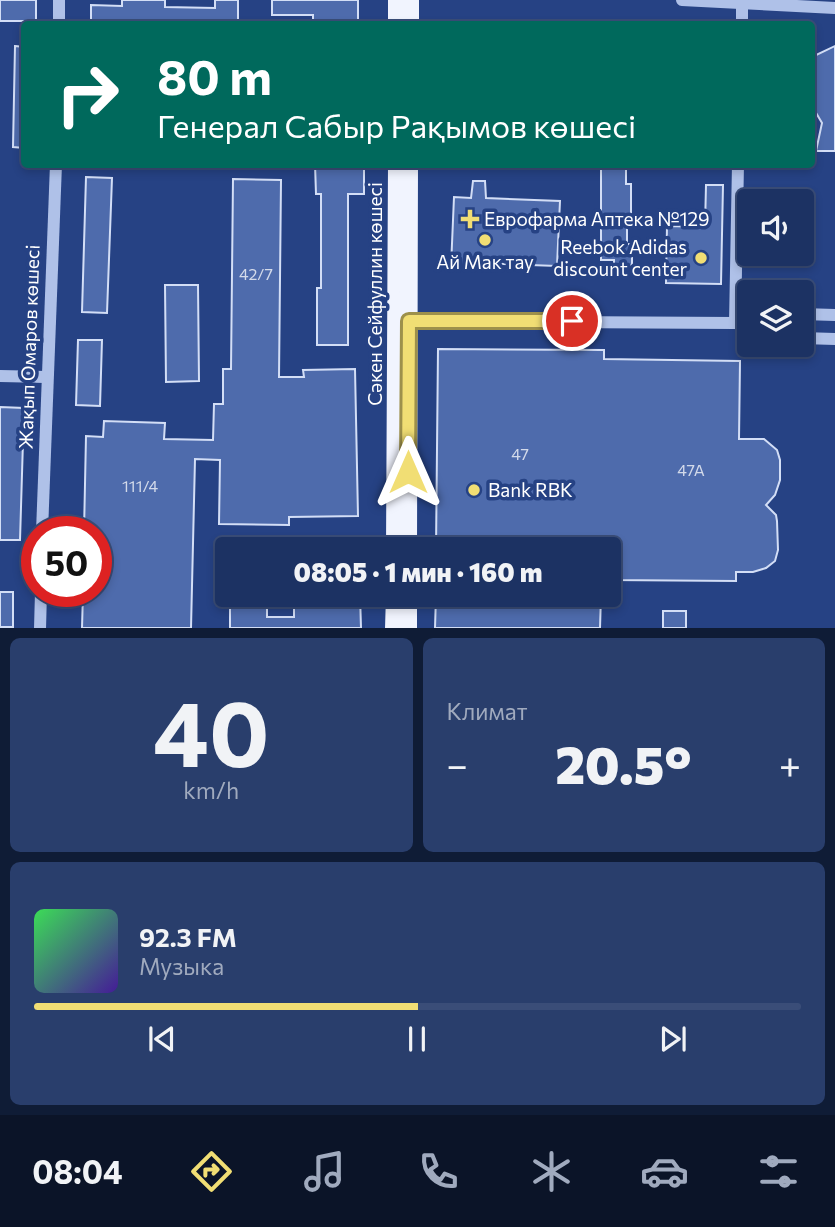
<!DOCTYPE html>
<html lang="ru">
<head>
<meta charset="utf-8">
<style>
  body { margin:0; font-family:Commissioner,sans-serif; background:#293e6c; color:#f1f3f6; height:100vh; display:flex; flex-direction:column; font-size:26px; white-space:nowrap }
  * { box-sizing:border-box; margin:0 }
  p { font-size:23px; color:#a0aabe }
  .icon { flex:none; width:38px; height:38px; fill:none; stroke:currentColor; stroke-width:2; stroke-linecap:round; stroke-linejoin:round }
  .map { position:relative; height:628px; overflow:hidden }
  .panel { display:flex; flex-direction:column; gap:10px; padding:10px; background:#0f1c36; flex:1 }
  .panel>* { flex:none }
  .guide { position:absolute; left:21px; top:21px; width:794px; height:147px; border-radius:7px; box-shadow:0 4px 10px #0003,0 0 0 2px #3a4d78; background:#00695c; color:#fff; overflow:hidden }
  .buttons { position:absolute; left:737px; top:189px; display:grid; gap:14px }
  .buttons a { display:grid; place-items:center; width:77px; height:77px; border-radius:7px; background:#1c3263; box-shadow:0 4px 10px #0003,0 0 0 2px #3a4d78; font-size:35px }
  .speed { position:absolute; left:21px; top:516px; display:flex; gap:14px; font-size:35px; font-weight:700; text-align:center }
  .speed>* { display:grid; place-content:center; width:91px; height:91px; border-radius:50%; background:#1c3263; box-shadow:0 4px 10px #0003,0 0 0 2px #3a4d78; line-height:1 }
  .speed .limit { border:10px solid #d22; background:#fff; color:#111 }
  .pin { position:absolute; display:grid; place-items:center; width:60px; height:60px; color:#fff; margin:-30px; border:4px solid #fff; border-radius:50%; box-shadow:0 2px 7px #0007 }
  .me { position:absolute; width:77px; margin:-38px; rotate:0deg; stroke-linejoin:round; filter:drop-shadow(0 0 5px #0008) }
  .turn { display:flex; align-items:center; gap:24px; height:147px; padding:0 21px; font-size:32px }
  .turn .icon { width:91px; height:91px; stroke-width:2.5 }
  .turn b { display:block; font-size:49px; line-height:60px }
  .big { font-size:52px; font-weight:800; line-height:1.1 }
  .panel .card { flex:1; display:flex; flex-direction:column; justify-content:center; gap:10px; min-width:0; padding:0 24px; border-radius:10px; background:#293e6c }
  .panel .dial { align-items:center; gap:0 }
  .dial b { font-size:91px; line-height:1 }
  .song { display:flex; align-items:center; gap:21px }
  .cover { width:84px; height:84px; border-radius:10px; background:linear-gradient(135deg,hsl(130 70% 55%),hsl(260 70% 35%)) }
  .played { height:7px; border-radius:4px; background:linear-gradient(90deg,#f1de74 50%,#3a4d78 50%) }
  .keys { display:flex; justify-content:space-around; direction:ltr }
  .heat { display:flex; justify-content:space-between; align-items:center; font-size:38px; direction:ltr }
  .panel .tiles { flex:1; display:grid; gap:10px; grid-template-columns:1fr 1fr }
  .card:last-child { grid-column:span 2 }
  .trip { position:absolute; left:215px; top:537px; width:406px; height:70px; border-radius:7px; background:#1c3263; box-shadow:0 4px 10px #0003,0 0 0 2px #3a4d78; font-weight:800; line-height:70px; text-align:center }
  .tab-bar { display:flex; height:112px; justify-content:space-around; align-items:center; background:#0b1428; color:#a0aabe }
  .tab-bar .icon { width:49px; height:49px }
  .tab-bar .selected { color:#f1de74 }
  .tab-bar b { font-size:32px; color:#f1f3f6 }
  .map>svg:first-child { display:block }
</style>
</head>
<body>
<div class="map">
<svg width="835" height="629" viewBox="0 0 835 629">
  <rect width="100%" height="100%" fill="#264284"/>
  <g fill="#4e6bac" stroke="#d3def6" stroke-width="2">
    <rect x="0" y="0" width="36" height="21"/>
    <polygon points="122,0 165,0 165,7 215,8 215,0 238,0 238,24 91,24 91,5 122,6"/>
    <polygon points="272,0 358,0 358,24 313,24 313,15 272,15"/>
    <polygon points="15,46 24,47 24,148 13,147"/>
    <polygon points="835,46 835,151 816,151 822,123 812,106 812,57"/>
    <polygon points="315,164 364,164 364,194 348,194 348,345 317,345 317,288 321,288 321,194 316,194"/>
    <polygon points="601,164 626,164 626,184 631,184 631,222 627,222 627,244 632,244 632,265 614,266 614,260 601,260"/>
    <polygon points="86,177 112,178 107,313 82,312"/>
    <polygon points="233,179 281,180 279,377 304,377 303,370 355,369 358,516 289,517 289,525 219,524 220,460 195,459 191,628 82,628 83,592 96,592 96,532 84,532 86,436 103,437 104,421 165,423 164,439 213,440 214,404 223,404 223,369 231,369"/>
    <polygon points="473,181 485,181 486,198 560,201 557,266 478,263 478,268 451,267 454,197 471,198"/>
    <polygon points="706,185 723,185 721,284 666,283 667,226 705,227"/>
    <polygon points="165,285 198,285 199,381 166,382"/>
    <polygon points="78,340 102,340 100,406 76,405"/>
    <polygon points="438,349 604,350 604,359 740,361 739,439 764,439 777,450 780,460 780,480 775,495 766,505 776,515 777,521 778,550 775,561 766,568 753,572 736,572 736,581 609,580 609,550 436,550"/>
    <polygon points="0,407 24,408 20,540 0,540"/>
    <rect x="0" y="592" width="13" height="35"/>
    <polygon points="230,595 267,595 267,617 294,617 294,595 360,595 361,628 230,628"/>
    <polygon points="436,595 601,595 600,628 435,628"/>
    <rect x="663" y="611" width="23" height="17"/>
  </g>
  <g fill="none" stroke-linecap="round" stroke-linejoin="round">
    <g stroke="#afc1e8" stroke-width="12">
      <polyline points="682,0 835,8"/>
      <polyline points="59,24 59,0"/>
      <polyline points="742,24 742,2"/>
      <polyline points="802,314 835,315"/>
      <polyline points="400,321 735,323 749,318"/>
      <polyline points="735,323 738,164"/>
      <polyline points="802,338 835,339"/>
      <polyline points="0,376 46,377"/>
      <polyline points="42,532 56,164"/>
      <polyline points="40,629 41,592"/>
    </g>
    <g stroke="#f1f4fe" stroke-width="18">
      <polyline points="397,24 397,0"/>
      <polyline points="410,24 410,0"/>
      <polyline points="395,550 397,164"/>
      <polyline points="408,550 409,164"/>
      <polyline points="394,629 395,595"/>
      <polyline points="408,629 408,595"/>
    </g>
  </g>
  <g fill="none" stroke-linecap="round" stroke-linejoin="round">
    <g stroke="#9d904b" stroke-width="18">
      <polyline id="route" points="408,472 409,321 572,321"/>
    </g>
    <use href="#route" stroke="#f1de74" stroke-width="12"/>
  </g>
  <g fill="#f1de74" stroke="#264284" stroke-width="2.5">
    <path d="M466.5 208.5h7v7h7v7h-7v7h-7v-7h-7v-7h7z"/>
    <circle cx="485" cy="240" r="7"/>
    <circle cx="701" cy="258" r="7"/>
    <circle cx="474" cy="490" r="7"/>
  </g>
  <g text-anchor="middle" stroke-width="7" stroke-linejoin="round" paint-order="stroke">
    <g font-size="16" fill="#d3daea">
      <text x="256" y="280">42/7</text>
      <text x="520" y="460">47</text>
      <text x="691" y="476">47А</text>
      <text x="140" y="492">111/4</text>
    </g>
    <g font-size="19" fill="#fff" stroke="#264284" text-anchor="start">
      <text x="484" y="226">Еврофарма Аптека №129</text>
      <text x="687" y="254" text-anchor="end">Reebok Adidas<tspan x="687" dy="22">discount center</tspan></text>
      <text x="485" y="269" text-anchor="middle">Ай Мак тау</text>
      <text x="488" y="497">Bank RBK</text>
    </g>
    <g font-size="19" fill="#fff" stroke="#264284">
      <text transform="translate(375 294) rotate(-90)" y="7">Сәкен Сейфуллин көшесі</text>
      <text transform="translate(29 347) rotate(-88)" y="7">Жақып Омаров көшесі</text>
    </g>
  </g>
</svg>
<div class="buttons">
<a><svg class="icon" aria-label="sound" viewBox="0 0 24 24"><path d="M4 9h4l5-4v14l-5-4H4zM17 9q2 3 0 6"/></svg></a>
<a><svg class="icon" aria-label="layers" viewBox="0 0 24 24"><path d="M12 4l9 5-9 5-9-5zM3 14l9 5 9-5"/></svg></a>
</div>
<div class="speed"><div class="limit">50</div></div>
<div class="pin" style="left:572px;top:321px;background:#d93025"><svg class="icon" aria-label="arrive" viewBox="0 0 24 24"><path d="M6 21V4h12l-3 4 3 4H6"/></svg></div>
<svg class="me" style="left:408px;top:472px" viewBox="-20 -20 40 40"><path d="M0-17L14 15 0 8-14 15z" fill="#f1de74" stroke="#fff" stroke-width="4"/></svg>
<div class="trip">08:05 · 1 мин · 160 m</div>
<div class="guide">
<div class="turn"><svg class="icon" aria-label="right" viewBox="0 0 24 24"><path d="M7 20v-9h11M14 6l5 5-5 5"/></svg><div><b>80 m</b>Генерал Сабыр Рақымов көшесі</div></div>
</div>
</div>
<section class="panel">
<div class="tiles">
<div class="card dial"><b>40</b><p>km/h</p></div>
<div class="card"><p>Климат</p>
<div class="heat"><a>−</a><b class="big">20.5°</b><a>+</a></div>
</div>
<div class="card">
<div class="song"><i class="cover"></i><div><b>92.3 FM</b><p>Музыка</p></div></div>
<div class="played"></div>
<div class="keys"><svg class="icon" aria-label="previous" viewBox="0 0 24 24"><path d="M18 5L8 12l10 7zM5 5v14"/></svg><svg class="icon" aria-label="pause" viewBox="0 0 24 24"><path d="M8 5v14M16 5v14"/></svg><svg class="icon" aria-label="next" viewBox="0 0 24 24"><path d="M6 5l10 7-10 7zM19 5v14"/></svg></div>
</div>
</div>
</section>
<nav class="tab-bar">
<b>08:04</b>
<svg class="icon selected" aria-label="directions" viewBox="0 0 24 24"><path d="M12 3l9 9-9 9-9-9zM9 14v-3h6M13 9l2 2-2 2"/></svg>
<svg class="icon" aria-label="music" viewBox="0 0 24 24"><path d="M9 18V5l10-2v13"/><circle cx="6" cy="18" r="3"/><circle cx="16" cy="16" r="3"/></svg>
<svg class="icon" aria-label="phone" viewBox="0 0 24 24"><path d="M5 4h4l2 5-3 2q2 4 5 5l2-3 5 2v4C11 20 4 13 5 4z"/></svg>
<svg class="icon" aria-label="climate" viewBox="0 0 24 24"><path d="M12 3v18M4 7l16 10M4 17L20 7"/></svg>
<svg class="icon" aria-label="car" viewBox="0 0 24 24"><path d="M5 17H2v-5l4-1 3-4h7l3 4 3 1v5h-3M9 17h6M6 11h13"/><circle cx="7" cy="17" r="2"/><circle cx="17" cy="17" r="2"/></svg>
<svg class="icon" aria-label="filters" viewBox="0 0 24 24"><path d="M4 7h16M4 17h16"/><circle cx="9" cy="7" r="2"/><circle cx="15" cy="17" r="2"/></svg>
</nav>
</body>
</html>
